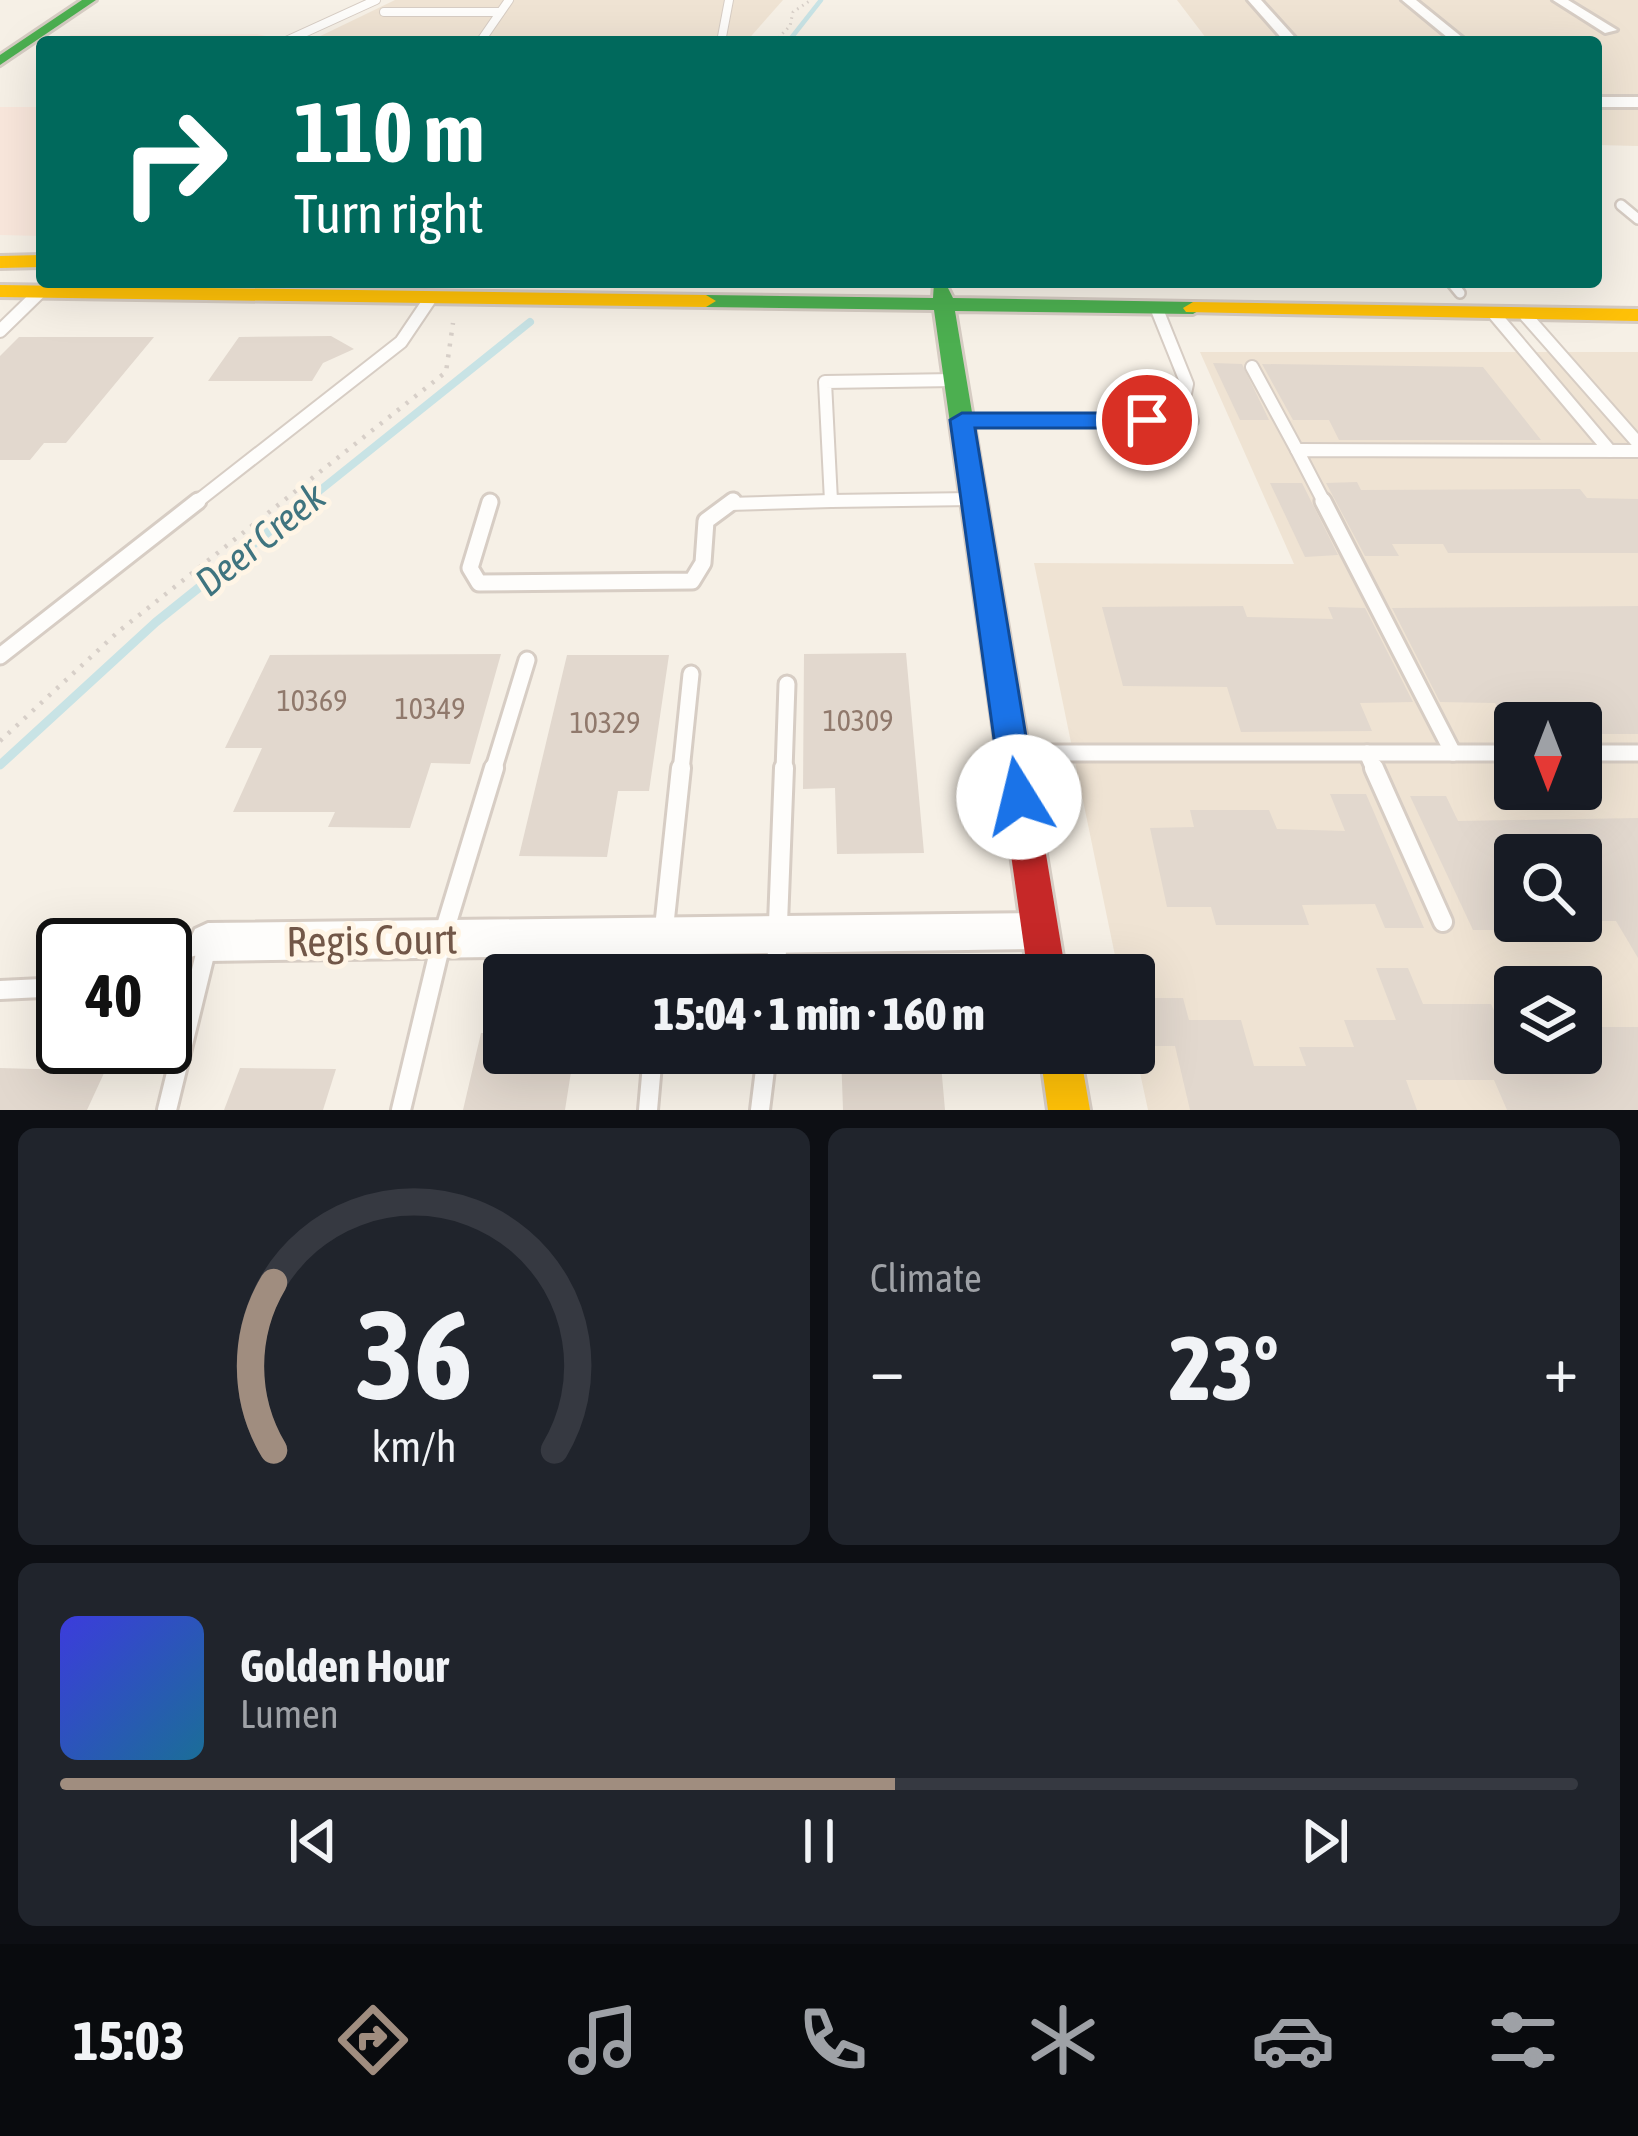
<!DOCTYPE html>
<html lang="en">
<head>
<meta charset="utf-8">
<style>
  body { margin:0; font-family:"Asap Condensed",sans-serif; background:#20242c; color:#f1f3f6; height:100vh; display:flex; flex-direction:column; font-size:45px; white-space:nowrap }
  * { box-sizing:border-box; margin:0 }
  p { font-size:39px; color:#9ea1a6 }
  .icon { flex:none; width:66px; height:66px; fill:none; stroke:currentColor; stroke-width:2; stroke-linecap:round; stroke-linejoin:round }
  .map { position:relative; height:1110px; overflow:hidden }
  .details { display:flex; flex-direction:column; gap:18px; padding:18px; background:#0d0f14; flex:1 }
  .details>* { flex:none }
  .guide { position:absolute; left:36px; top:36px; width:1566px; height:252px; border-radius:12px; box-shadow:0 12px 48px #0002; background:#00695c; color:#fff; overflow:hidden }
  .needle { width:78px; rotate:180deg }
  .tools { position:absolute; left:1494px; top:702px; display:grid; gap:24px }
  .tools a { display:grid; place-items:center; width:108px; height:108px; border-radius:12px; background:#171b24; box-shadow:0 12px 48px #0002; font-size:60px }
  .speed { position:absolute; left:36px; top:918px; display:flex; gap:24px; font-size:60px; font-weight:700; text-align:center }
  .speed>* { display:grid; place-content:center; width:156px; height:156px; border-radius:50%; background:#171b24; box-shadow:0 12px 48px #0002; line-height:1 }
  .speed .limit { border:6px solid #111; border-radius:18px; background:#fff; color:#111 }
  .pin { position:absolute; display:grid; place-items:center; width:102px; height:102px; color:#fff; margin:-51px; border:6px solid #fff; border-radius:50%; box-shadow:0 3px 12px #0007 }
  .me { position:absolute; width:132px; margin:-66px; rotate:351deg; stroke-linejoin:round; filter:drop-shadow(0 0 9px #0008) }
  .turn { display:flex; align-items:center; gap:42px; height:252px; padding:0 60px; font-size:54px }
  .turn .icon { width:156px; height:156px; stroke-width:2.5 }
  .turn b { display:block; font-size:84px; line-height:102px }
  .big { font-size:90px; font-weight:800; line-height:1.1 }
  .details .card { flex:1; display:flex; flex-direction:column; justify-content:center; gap:18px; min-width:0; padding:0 42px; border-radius:18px; background:#20242c }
  .details .dial { align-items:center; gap:0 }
  .dial svg { height:312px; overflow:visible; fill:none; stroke:#363941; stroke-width:7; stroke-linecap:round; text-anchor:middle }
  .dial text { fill:#f1f3f6; stroke:none }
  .song { display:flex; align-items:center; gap:36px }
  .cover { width:144px; height:144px; border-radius:18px; background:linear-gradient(135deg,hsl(240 70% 55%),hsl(200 70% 35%)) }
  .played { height:12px; border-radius:6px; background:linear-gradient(90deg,#a08d7f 55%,#363941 55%) }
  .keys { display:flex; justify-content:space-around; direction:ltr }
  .heat { display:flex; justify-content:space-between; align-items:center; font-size:66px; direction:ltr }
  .details .tiles { flex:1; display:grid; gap:18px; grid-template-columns:1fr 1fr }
  .card:last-child { grid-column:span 2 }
  .trip { position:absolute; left:483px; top:954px; width:672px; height:120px; border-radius:12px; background:#171b24; box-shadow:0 12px 48px #0002; font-weight:800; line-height:120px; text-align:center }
  .dock { display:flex; height:192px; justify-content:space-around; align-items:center; background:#090b0e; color:#9ea1a6 }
  .dock .icon { width:84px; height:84px }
  .dock .current { color:#a08d7f }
  .dock b { font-size:54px; color:#f1f3f6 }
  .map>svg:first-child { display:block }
</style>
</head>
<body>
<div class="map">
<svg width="1638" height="1110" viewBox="0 0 1638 1110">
  <rect width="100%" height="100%" fill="#f6f0e6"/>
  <g fill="#efe3d3" fill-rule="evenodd">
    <polygon points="395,0 783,0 746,42 308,42"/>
    <polygon points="1177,0 1638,0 1638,146 1596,145 1596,42 1209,42"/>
    <path d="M1200 352H1638V1110H1148L1134 1045V975H1119L1034 563 1294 564ZM1515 723H1581V789H1515ZM1515 855H1581V921H1515ZM1515 987H1581V1053H1515Z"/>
  </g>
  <g fill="#f9e7dc">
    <polygon points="257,34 280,39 60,42 71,35"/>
    <polygon points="0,107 42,107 42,236 0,235"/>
  </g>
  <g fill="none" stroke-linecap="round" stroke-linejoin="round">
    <polyline stroke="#c8e3e5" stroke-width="4.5" points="788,42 821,0"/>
    <polyline stroke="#c8e3e5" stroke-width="8" points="303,504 530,322"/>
    <polyline stroke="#c8e3e5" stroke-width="9" points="0,765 156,622 307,501"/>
  </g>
  <g fill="#e2d8ce">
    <polygon points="331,336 354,349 323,363 312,381 208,381 239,337"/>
    <polygon points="19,337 154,337 66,443 44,443 30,460 0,460 0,356"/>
    <polygon points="1213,363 1242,364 1269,420 1240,420"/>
    <polygon points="1262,364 1483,367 1541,440 1339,440 1329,420 1293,420"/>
    <polygon points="1357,482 1361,490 1580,489 1587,498 1638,499 1638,553 1448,553 1443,544 1392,544 1399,556 1365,556 1326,483"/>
    <polygon points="1270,483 1302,483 1338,555 1305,557"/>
    <polygon points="1243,606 1247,617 1333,619 1328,607 1365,608 1413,702 1360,703 1372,731 1241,732 1227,687 1123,686 1102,607"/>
    <polygon points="1638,606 1638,734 1581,734 1581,723 1507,723 1495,703 1440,702 1392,608"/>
    <polygon points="906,653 924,853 837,854 835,788 803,789 804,654"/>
    <polygon points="501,654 470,764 431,763 410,828 328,827 335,812 233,812 262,748 225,748 270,655"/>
    <polygon points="567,655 669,655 649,791 618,791 607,857 519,856"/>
    <polygon points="1330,794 1366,794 1424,928 1385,928 1375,904 1302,905 1309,925 1216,925 1211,907 1167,907 1150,828 1194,827 1190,810 1269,810 1277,829 1345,831"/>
    <polygon points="1410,796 1446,796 1458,821 1638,818 1638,958 1616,921 1581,921 1581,855 1515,855 1515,930 1473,930"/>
    <polygon points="1376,968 1408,968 1423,1004 1491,1004 1517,1061 1583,1061 1581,1027 1638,1027 1638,1110 1507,1110 1494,1080 1406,1080 1417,1110 1190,1110 1175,1046 1144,1046 1134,998 1183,998 1189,1020 1241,1020 1254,1066 1306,1066 1299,1047 1354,1047 1344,1020 1396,1020"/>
    <polygon points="481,1033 504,1033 504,1053 574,1053 565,1110 463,1110"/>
    <polygon points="841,1053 940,1053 945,1110 843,1110"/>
    <polygon points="0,1068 105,1071 87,1110 0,1110"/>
    <polygon points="240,1068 336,1069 323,1110 224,1110"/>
  </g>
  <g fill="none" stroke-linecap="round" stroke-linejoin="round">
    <g stroke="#d7cdc4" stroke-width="10">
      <g id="lane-far4">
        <polyline points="384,12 500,12"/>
        <polyline points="284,42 376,0"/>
        <polyline points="480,42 509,0"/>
        <polyline points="721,42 729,0"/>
      </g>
    </g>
    <g stroke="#d7cdc4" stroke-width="14">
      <g id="lane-far3">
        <polyline points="1621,205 1638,219"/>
        <polyline points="1451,282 1460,293"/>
        <polyline points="37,295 41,291"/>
      </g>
    </g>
    <g stroke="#d7cdc4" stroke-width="16">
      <g id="lane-far2">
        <polyline points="1495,315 1610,451"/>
        <polyline points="1526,316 1638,443"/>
        <polyline points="0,331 40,292"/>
        <polyline points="1252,367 1297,450"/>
        <polyline points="955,380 825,382 831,501 972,499"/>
        <polyline points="965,420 1192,421 1184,398 1187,384 1158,312"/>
        <polyline points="194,504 401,342 430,299"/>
        <polyline points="729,504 831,501"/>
        <polyline points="1325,504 1297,450 1638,451"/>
      </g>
    </g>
    <g stroke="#d7cdc4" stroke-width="21">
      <g id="lane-far1">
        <polyline points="1323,501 1453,753"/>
        <polyline points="490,502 470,568 479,583 692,581 703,563 706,521 733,501"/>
        <polyline points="0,656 198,501"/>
        <polyline points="1022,753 1515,753"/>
        <polyline points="1367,753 1375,771"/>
        <polyline points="1581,753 1638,753"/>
        <polyline points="493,771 527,660"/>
        <polyline points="681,771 691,674"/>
        <polyline points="784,771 787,684"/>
      </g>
    </g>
    <g stroke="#d7cdc4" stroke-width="24">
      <g id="lane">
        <polyline points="1374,768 1443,922"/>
        <polyline points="165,956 208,942 167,1110"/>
        <polyline points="659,975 681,768"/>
        <polyline points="776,975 784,768"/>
        <polyline points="0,990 63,987"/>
        <polyline points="401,1110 442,939 494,768"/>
        <polyline points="648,1110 653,1053"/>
        <polyline points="760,1110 767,1053"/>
      </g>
    </g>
    <g stroke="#d7cdc4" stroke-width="6">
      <g id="street">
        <polygon points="1248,0 1261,0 1299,42 1285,42"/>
        <polygon points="1402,0 1416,0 1468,42 1453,42"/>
        <polygon points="1553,0 1568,0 1617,30 1605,33"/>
        <rect x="1596" y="97" width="42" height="10"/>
        <polygon points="1040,913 1053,918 1058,931 1053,944 1040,949 208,961 195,955 189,942 195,929 208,923"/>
      </g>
    </g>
    <g stroke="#d6ccc3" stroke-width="6">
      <g id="fast">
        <polygon points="82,0 96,0 0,65 0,55"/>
        <polygon points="945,282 953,298 1193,302 1203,308 1193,314 955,311 1039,812 1034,823 1022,827 1010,823 1005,812 934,310 706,307 696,301 706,295 933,298 934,283"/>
      </g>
    </g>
    <g stroke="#d6ccc3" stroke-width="6">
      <g id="slow">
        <polygon points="42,255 42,267 0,268 0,256"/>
        <polygon points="0,285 706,295 716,301 706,307 0,297"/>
        <polygon points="1193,302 1638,309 1638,321 1186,312 1183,308"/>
        <polygon points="1040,1053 1080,1053 1090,1110 1048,1110"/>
      </g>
    </g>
    <g stroke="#d6ccc3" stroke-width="6">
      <polygon id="jam" points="1022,797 1034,801 1039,812 1066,975 1028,975 1005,812 1010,801"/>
    </g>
    <polyline stroke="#d7cfc8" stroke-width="3" stroke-dasharray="1.5 4.5" stroke-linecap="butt" points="774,42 790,26 793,12 811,0"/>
    <polyline stroke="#d7cfc8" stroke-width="4.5" stroke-dasharray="3 8" stroke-linecap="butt" points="0,741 119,631 446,372 453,323"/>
    <use href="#lane-far4" stroke="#fefdfb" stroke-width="8"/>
    <use href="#lane-far3" stroke="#fefdfb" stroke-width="9"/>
    <use href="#lane-far2" stroke="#fefdfb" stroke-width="12"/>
    <use href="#lane-far1" stroke="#fefdfb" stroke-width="15"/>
    <use href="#lane" stroke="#fefdfb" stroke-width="18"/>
    <use href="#street" fill="#fefdfb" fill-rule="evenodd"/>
    <use href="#fast" fill="#4caf50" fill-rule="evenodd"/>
    <use href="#slow" fill="#ffc107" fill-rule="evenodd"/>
    <use href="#jam" fill="#c62828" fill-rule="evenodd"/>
  </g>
  <polygon fill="#1a73e8" stroke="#114b97" stroke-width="3" points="962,413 1147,413 1159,420 1147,428 975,428 1036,797 1031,808 1019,812 1007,808 1002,797 950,420"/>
  <g text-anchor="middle" stroke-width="10" stroke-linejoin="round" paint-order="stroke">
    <g font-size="30" fill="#90796c">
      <text x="312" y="711">10369</text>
      <text x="430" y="719">10349</text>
      <text x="858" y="731">10309</text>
      <text x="605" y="733">10329</text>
    </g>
    <g font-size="39" font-style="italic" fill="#3f747f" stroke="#fff5e6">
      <text transform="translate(260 539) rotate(-39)" y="14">Deer Creek</text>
    </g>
    <g font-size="42" fill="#725748" stroke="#fff5e6">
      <text transform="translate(372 940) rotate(-1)" y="15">Regis Court</text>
    </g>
  </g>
</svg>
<div class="tools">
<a><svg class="needle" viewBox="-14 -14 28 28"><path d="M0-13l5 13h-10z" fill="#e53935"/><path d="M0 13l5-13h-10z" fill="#9ea1a6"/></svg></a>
<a><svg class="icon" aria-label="search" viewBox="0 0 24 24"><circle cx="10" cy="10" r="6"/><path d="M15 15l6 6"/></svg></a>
<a><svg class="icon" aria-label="layers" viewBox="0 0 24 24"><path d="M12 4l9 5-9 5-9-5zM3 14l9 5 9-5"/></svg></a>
</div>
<div class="speed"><div class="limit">40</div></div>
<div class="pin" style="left:1147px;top:420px;background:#d93025"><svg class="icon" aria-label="arrive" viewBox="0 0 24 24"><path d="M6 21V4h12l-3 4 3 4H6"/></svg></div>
<svg class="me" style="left:1019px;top:797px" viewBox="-20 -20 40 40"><circle r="19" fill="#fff"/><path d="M0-13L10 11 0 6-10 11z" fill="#1a73e8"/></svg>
<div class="trip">15:04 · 1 min · 160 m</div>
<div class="guide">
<div class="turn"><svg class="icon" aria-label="right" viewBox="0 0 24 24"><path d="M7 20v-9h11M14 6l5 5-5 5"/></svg><div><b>110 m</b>Turn right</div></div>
</div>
</div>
<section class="details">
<div class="tiles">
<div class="card dial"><svg viewBox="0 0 100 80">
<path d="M14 69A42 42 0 1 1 86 69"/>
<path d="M14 69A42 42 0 0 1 14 26" stroke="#a08d7f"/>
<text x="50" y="56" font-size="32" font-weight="700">36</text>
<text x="50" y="72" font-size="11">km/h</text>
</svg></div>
<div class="card"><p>Climate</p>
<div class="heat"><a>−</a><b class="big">23°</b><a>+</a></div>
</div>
<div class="card">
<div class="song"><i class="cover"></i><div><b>Golden Hour</b><p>Lumen</p></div></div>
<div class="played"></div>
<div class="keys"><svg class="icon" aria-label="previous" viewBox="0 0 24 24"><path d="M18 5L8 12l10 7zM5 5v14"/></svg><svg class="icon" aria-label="pause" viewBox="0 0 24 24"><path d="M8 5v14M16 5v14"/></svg><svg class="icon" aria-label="next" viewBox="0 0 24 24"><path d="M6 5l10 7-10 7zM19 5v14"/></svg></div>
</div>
</div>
</section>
<nav class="dock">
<b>15:03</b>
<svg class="icon current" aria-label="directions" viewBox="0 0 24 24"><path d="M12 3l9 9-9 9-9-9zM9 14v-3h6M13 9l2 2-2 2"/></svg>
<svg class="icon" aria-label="music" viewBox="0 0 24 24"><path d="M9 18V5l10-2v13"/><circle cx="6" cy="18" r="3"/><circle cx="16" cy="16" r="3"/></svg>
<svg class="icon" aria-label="phone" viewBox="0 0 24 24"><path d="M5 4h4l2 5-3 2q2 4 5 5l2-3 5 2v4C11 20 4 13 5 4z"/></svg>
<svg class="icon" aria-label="climate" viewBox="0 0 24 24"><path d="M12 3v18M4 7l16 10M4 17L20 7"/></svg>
<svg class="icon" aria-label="car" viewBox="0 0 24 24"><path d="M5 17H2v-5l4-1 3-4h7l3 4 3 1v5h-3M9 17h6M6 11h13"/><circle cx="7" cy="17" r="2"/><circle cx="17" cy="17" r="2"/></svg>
<svg class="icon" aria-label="filters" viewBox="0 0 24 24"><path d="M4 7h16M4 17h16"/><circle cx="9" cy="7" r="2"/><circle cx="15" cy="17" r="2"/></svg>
</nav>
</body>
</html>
